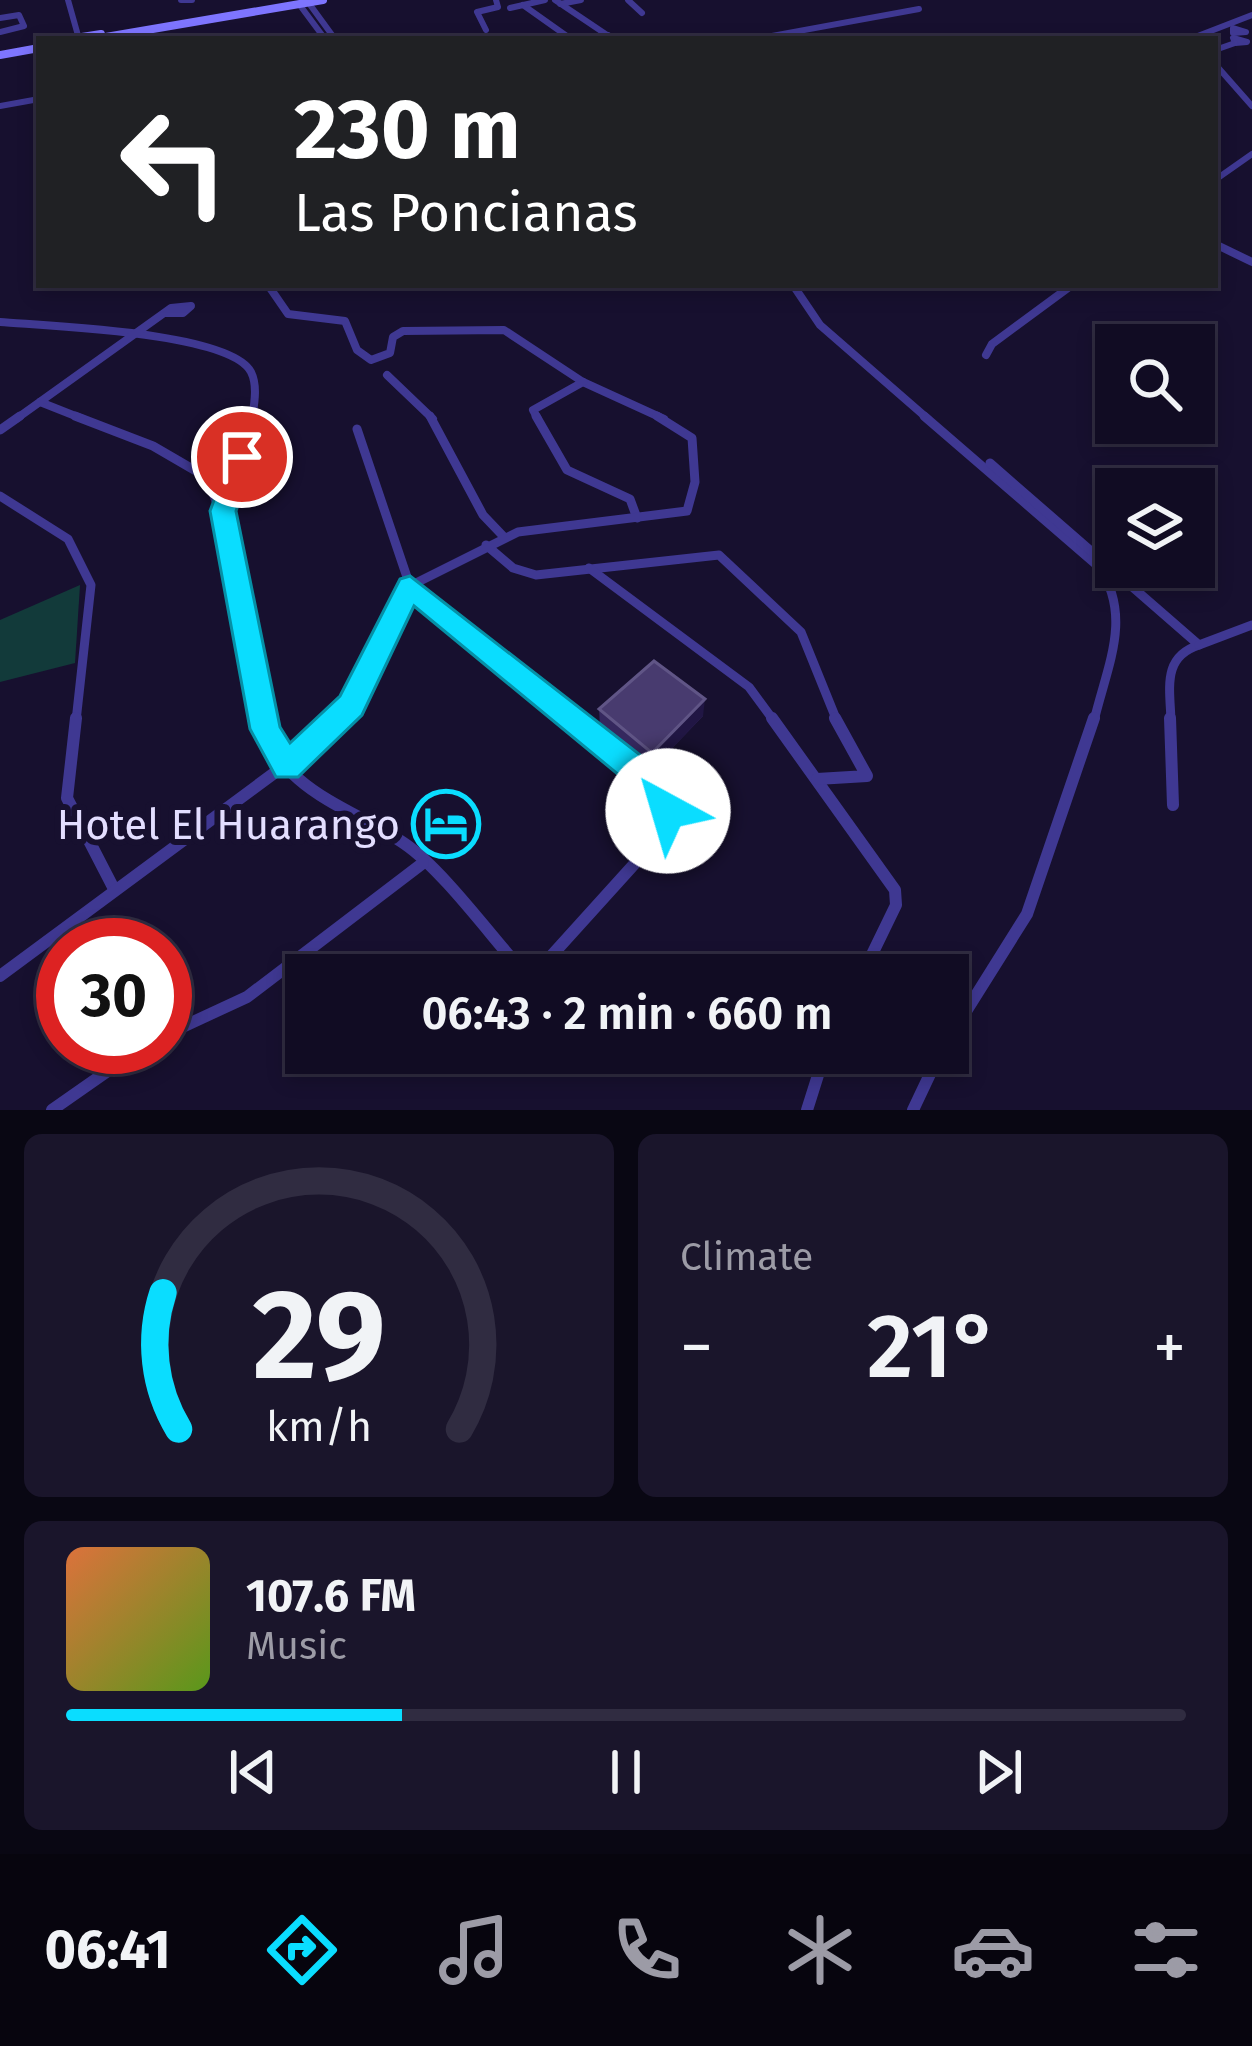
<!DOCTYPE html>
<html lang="en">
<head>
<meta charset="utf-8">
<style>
  body { margin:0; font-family:"Fira Sans",sans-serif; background:#1a152b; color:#f1f3f6; height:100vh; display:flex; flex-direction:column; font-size:45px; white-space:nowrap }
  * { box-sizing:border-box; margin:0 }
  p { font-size:39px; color:#9c9ba6 }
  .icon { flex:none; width:66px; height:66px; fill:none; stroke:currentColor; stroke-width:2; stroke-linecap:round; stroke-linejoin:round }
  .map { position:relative; height:1110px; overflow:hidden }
  .details { display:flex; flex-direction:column; gap:24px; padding:24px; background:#090713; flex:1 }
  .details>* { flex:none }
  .top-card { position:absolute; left:36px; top:36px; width:1182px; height:252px; border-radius:0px; box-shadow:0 6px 18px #0003,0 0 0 3px #302c41; background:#202124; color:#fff; overflow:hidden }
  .buttons { position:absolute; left:1095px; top:324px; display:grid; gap:24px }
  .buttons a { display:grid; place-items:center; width:120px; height:120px; border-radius:0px; background:#110c23; box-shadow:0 6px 18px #0003,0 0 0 3px #302c41; font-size:60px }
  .speed { position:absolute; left:36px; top:918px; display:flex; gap:24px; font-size:60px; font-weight:700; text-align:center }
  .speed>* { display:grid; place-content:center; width:156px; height:156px; border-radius:50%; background:#110c23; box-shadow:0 6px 18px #0003,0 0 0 3px #302c41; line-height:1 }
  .speed .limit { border:18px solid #d22; background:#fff; color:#111 }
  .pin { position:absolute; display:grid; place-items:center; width:102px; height:102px; color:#fff; margin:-51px; border:6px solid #fff; border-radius:50%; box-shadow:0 3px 12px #0007 }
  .me { position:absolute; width:132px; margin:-66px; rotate:321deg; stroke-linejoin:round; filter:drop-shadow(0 0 9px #0008) }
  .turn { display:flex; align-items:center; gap:42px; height:252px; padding:0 60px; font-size:54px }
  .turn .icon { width:156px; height:156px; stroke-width:2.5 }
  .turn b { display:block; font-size:84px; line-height:102px }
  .big { font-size:90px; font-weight:600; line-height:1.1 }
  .details .widget { flex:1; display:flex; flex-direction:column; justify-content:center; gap:18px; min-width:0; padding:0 42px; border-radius:18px; background:#1a152b }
  .details .dial { align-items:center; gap:0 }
  .dial svg { height:312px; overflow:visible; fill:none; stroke:#302c41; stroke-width:7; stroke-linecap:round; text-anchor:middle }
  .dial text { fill:#f1f3f6; stroke:none }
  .song { display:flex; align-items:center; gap:36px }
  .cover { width:144px; height:144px; border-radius:18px; background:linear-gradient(135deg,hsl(20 70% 55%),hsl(90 70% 35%)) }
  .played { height:12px; border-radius:6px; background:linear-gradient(90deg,#0addff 30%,#302c41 30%) }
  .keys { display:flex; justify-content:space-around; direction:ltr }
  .heat { display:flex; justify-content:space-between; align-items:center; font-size:66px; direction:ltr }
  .details .tiles { flex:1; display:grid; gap:24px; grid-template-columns:1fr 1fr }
  .widget:last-child { grid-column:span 2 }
  .trip { position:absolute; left:285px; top:954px; width:684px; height:120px; border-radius:0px; background:#110c23; box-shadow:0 6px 18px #0003,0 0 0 3px #302c41; font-weight:600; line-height:120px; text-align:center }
  .dock { display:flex; height:192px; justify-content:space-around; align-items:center; background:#07050e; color:#9c9ba6 }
  .dock .icon { width:84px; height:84px }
  .dock .selected { color:#0addff }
  .dock b { font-size:54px; color:#f1f3f6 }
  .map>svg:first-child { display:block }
</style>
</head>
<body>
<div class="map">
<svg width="1252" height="1110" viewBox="0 0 1252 1110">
  <rect width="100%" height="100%" fill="#17102f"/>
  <polygon fill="#123a3a" points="80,585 75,663 0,682 0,620"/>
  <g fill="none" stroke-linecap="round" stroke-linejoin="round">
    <g stroke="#3f3892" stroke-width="6">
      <polyline points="68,0 79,39"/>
      <polyline points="181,0 192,0"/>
      <polyline points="555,0 613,39"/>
      <polyline points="628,0 642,13"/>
      <polyline points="308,2 335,39"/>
      <polyline points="299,4 325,39"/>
      <polyline points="560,4 581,0"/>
      <polyline points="523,5 571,39"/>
      <polyline points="510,8 545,0"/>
      <polyline points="0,18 19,15 24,26 0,32"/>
      <polygon points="1233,28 1246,32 1233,33"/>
      <polyline points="486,30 477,12 498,7 496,0"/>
      <polygon points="1233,38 1247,42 1235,43"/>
      <polyline points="566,39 608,35"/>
      <polyline points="755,39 919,9"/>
      <polyline points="1190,39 1252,15"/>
      <polyline points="1215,50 1235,43"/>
      <polyline points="1215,64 1252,106"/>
      <polyline points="0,106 39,99"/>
      <polyline points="1215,180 1252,154"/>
    </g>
    <g stroke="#3f3892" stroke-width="8">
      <polyline points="1215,244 1252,262"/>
      <polyline points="268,285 288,314 345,321 357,350 371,360 390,353 393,337 403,331 504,330 583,382 664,419"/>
      <polyline points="793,285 820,325 928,419"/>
      <path d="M0 322C46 326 230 332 251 372 258 386 254 405 252 419"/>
      <polyline points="986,355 992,344 1072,285"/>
      <polyline points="387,375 433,419"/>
      <polyline points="40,402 83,419"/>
      <polyline points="16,419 171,308 191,306 183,313 165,313"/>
      <polyline points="538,419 533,410 583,382"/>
    </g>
    <g stroke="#3f3892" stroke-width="9">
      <polyline points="75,416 153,446 208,478 235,557 264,721"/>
      <polyline points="430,416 483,515 504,537"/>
      <polyline points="536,416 567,470 630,499 637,518"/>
      <path d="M924 416 1099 567C1133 617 1107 666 1094 721"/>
      <polyline points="0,430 20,416"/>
      <path d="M990 463 1199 645C1162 657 1170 688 1171 721"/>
      <polyline points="0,496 68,539 91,585 76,721"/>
      <polyline points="223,511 252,416"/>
      <polyline points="486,545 513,568 536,575 719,555 801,632 837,721"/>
      <polyline points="589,568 749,687 774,721"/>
      <polyline points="1199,645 1252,625"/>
      <polyline points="335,721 360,692 410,586 357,429"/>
      <polyline points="576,721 410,586 518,532 687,511 695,482 692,438 657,416"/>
    </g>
    <g stroke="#3f3892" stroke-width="12">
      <polyline points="76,718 67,798 114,889"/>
      <path d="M263 718C276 791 354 808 405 844 443 870 493 939 526 975"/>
      <polyline points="772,718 895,890 896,905 862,975"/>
      <polyline points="1170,718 1173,805"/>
      <polyline points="817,779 867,776 835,718"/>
      <path d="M534 975 666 829C666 778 609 748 572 718"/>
      <polyline points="0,976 319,740 338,718"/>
      <polyline points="165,1035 247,997 423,863"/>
      <polyline points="948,1040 1027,914 1094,718"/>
      <polyline points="607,1053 623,1059 634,1053"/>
      <polyline points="52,1110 142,1047"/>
      <polyline points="807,1110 825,1053"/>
      <polyline points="913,1110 940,1053"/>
    </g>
    <g stroke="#7e75ff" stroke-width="8">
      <polyline points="69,39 101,34"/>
      <polyline points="94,39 323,0"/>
      <polyline points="0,55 39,48"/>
    </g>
  </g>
  <polygon fill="#35285e" points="599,709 703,716 651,770 600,726"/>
  <polygon fill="#211644" points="705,699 703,716 651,770 652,753"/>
  <polygon fill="#483b6f" stroke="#605586" stroke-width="3" points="654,661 705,699 652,753 599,709"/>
  <polygon fill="#0addff" stroke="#0690a6" stroke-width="3" points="242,449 255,457 236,511 280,727 290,743 340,696 400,579 410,576 653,765 684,811 680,822 668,826 656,822 631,785 414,606 362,715 298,777 276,777 250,729 210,511 230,457"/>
  <defs>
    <g id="hotel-ring" transform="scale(3.45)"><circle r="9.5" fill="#17102f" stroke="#0addff" stroke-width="1.5"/><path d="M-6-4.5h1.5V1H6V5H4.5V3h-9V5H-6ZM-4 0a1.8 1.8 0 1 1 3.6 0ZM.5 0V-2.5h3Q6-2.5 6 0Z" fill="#0addff"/></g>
  </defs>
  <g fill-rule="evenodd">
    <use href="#hotel-ring" x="446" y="824"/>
  </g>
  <g text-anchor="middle" stroke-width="12" stroke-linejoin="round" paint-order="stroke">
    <g font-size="42" fill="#e3deff" stroke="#17102f" text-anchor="end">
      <text x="400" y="839">Hotel El Huarango</text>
    </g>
  </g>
</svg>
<div class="buttons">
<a><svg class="icon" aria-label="search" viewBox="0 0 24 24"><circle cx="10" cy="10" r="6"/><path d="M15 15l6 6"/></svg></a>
<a><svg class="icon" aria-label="layers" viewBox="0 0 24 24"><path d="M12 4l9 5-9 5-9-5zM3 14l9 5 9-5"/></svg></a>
</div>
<div class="speed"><div class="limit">30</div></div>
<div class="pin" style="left:242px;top:457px;background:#d93025"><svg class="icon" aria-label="arrive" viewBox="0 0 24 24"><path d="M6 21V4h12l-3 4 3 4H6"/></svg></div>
<svg class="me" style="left:668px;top:811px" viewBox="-20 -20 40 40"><circle r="19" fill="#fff"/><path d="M0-13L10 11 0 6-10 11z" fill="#0addff"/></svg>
<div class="trip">06:43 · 2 min · 660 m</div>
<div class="top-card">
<div class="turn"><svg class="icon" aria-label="left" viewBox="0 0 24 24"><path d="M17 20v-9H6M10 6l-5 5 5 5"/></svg><div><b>230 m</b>Las Poncianas</div></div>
</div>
</div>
<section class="details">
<div class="tiles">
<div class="widget dial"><svg viewBox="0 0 100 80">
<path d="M14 69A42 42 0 1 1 86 69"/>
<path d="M14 69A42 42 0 0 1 10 34" stroke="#0addff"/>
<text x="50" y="56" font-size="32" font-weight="700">29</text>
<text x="50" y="72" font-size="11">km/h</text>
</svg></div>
<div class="widget"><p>Climate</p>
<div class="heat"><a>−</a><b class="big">21°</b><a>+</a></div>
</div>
<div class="widget">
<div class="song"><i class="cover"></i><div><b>107.6 FM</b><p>Music</p></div></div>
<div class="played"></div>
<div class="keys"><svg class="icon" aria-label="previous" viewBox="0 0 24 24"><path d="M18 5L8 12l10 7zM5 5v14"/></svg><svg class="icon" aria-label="pause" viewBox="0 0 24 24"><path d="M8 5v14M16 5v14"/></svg><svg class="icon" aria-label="next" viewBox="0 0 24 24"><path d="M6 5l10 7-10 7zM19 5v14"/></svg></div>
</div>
</div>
</section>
<nav class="dock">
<b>06:41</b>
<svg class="icon selected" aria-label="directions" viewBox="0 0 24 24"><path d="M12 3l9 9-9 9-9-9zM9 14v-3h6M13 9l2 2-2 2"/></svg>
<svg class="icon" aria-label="music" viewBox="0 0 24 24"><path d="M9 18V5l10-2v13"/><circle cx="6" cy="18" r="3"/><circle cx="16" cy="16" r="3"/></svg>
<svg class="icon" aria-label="phone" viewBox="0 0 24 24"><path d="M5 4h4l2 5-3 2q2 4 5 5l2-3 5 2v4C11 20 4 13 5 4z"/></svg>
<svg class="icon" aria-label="climate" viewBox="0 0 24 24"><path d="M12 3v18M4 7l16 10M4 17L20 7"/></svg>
<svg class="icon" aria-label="car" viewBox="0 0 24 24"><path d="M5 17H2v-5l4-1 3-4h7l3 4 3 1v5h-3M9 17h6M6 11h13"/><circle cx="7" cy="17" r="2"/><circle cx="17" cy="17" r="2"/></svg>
<svg class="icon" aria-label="filters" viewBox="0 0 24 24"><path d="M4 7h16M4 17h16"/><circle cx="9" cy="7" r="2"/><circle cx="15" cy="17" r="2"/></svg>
</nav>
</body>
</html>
